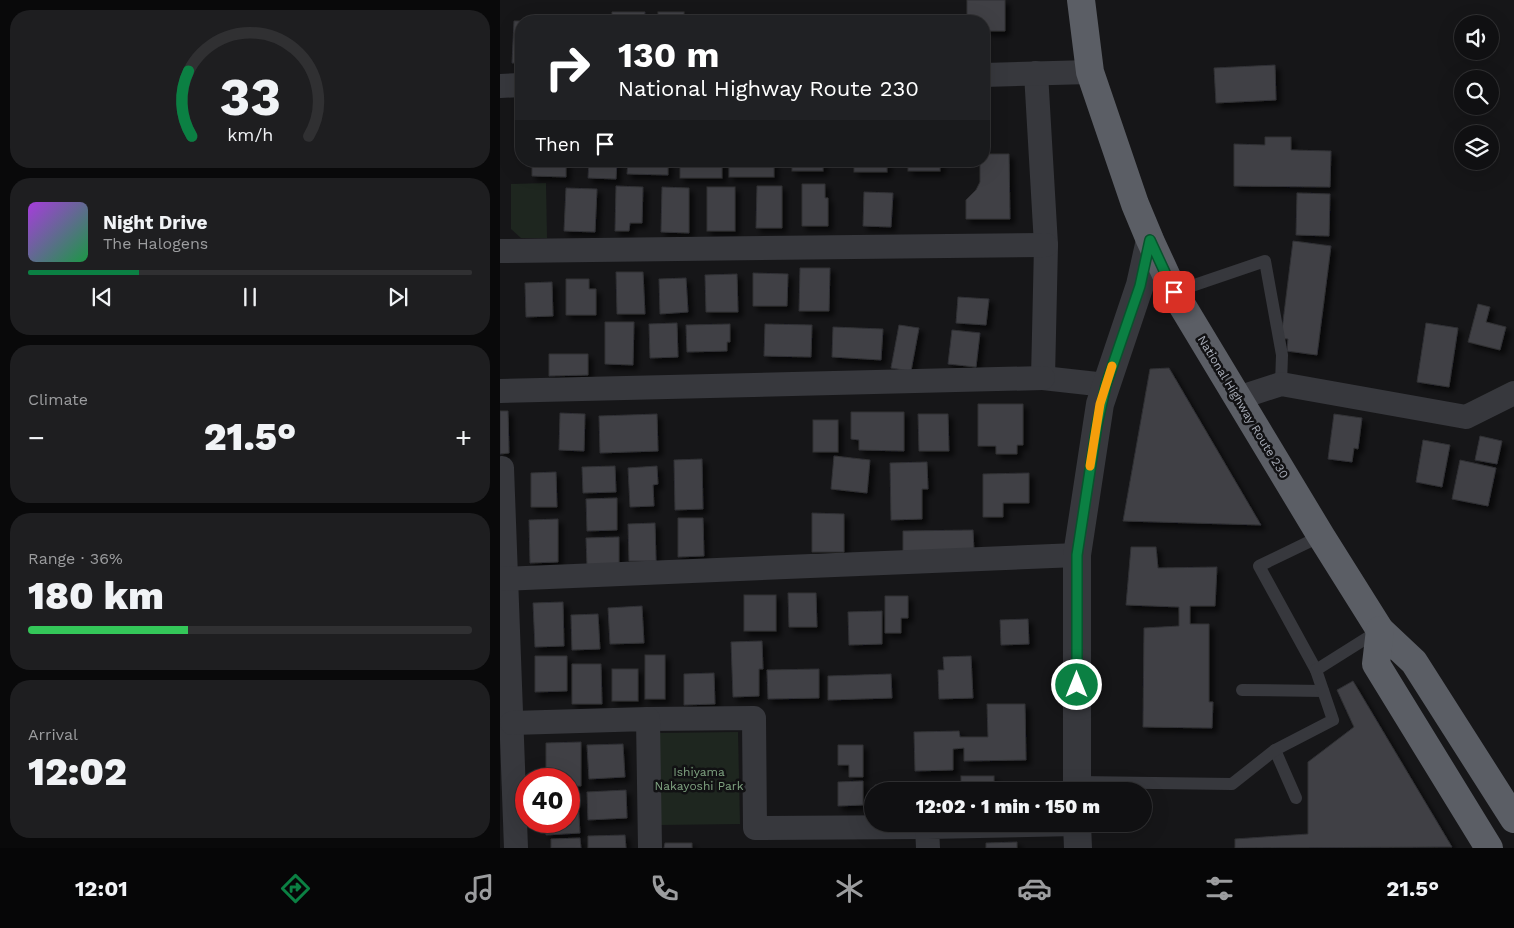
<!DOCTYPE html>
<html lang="en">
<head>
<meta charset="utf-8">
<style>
  body { margin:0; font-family:"Work Sans",sans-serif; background:#1e1e20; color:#f1f3f6; height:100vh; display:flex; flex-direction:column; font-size:19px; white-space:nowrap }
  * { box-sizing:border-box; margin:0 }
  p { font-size:16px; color:#9c9d9f }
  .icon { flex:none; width:28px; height:28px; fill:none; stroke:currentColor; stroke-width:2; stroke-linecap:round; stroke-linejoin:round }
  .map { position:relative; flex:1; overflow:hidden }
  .details { display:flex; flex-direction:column; gap:10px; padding:10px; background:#09090a; width:500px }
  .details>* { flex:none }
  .banner { position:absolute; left:15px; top:15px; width:475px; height:152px; border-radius:20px; box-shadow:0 5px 20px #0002,0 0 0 1px #303032; background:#202124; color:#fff; overflow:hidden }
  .tools { position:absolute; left:954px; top:15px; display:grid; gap:10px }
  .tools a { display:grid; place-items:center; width:45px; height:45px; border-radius:50%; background:#101012; box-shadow:0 5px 20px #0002,0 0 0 1px #303032; font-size:25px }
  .speed { position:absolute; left:15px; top:768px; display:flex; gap:10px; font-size:25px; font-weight:700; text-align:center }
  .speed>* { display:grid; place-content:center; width:65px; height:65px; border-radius:50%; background:#101012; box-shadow:0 5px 20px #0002,0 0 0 1px #303032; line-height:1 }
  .speed .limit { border:8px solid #d22; background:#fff; color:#111 }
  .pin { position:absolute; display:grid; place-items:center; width:42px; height:42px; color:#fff; margin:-21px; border-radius:10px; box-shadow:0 2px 8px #0006 }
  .me { position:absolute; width:55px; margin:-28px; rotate:0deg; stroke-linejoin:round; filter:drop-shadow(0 0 4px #0008) }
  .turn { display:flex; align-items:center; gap:18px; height:105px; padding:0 20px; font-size:22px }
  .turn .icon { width:65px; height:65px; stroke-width:2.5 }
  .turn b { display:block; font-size:35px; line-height:42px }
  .then { display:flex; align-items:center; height:48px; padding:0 20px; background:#0003; gap:10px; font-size:19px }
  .big { font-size:38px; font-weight:800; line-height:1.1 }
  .details .tile { flex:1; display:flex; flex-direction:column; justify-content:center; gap:8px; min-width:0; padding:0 18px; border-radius:20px; background:#1e1e20 }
  .details .dial { align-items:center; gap:0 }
  .dial svg { height:130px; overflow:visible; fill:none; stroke:#303032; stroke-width:7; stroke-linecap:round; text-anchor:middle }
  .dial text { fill:#f1f3f6; stroke:none }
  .song { display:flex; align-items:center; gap:15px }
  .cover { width:60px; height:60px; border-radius:8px; background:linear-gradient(135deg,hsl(280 70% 55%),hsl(140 70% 35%)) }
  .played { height:5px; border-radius:2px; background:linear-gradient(90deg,#0b8043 25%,#303032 25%) }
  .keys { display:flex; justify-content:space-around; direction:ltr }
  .heat { display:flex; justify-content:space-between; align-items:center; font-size:28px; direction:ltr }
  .charge { height:8px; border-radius:4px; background:linear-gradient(90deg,#34c759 36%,#303032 0) }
  .trip { position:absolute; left:364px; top:782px; width:288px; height:50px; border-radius:25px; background:#101012; box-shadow:0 5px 20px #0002,0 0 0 1px #303032; font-weight:800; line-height:50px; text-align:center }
  .tabs { display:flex; height:80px; justify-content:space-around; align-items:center; background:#060607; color:#9c9d9f }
  .tabs .icon { width:35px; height:35px }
  .tabs .on { color:#0b8043 }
  .tabs b { font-size:22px; color:#f1f3f6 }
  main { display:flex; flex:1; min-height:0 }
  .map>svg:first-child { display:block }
</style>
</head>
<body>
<main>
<section class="details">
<div class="tile dial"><svg viewBox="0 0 100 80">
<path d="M14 69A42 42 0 1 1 86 69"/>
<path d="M14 69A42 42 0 0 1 12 29" stroke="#0b8043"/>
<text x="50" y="56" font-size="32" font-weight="700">33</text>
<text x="50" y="72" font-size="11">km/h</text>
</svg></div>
<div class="tile">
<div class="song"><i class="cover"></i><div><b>Night Drive</b><p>The Halogens</p></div></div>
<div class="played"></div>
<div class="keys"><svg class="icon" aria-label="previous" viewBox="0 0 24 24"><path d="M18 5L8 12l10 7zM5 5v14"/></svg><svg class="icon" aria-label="pause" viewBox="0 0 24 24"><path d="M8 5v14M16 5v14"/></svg><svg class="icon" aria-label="next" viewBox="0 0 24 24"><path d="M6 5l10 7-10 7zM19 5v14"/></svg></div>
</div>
<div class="tile"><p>Climate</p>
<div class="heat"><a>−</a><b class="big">21.5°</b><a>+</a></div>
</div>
<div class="tile"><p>Range · 36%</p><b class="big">180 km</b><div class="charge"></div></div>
<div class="tile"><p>Arrival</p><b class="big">12:02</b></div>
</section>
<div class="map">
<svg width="1014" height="848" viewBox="0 0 1014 848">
  <defs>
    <filter id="shadow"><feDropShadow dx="4.5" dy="4.5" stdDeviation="2.5" flood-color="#0009"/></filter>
  </defs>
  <rect width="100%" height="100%" fill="#161618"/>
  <g fill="#1e261f">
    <polygon points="46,183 47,238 21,238 11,229 11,184"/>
    <polygon points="238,732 240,824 160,825 158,733"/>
  </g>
  <g fill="#404145" stroke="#303034" filter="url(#shadow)">
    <polygon points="467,0 505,0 505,31 484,31 484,21 467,21"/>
    <polygon points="112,12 145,12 144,21 112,21"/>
    <rect x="158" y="12" width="26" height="9"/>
    <rect x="202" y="19" width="48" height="2"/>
    <polygon points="14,21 21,21 21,63 12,63"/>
    <polygon points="775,65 776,100 716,103 714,68"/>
    <polygon points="765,137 791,137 791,150 831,151 830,187 734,186 734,144 765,145"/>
    <polygon points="484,154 509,154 510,219 466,219 466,200 476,190 480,182 480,161 484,161"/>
    <polygon points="32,161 66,161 66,177 32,176"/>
    <polygon points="89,161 117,161 116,179 88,178"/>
    <polygon points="128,161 168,161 168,175 127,174"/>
    <rect x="180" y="161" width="42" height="17"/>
    <rect x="229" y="161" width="45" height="16"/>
    <rect x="292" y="161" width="31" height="10"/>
    <rect x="354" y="161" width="33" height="11"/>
    <rect x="408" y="161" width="32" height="10"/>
    <polygon points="302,184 325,184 325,198 328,198 328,226 302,226"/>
    <polygon points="116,186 143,187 142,223 130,223 129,231 115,231"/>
    <polygon points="257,186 282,186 282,228 256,228"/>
    <polygon points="162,187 189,188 189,233 161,232"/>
    <rect x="207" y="187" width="28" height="44"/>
    <polygon points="66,188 97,189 95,232 64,231"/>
    <polygon points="364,192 393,193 391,227 363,226"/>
    <polygon points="797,193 830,194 829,236 796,235"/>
    <polygon points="793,241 831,246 817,355 787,351 788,339 781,338"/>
    <polygon points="300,268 330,268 329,311 299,311"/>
    <polygon points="116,272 143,272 145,314 117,314"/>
    <polygon points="253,273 288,274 287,306 253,306"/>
    <polygon points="237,274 238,312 206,312 205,275"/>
    <polygon points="186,278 188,312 160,314 159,279"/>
    <polygon points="66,279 89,279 89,289 96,289 96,315 66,315"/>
    <polygon points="52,282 53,316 26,317 25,283"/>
    <polygon points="458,297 489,299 486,325 456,323"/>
    <polygon points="978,304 990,307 986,322 1006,327 1000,350 968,342"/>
    <polygon points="105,322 134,322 133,365 105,364"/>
    <polygon points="177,323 178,357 150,358 149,324"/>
    <polygon points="926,323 958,328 949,387 917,382"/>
    <polygon points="230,324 230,342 227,342 227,351 187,352 186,325"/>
    <polygon points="265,324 312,325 311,357 264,356"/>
    <polygon points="399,325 419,328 411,371 391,368"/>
    <polygon points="333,327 383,329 381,360 332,357"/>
    <polygon points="452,330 480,333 476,367 448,364"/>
    <polygon points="49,354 88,354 88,375 49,376"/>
    <polygon points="669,368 761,525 623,521 650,369"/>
    <polygon points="478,404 523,404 523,445 517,445 517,454 496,454 496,446 478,446"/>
    <polygon points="0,411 8,411 9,453 0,454"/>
    <polygon points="351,412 404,412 404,451 359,450 359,440 351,439"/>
    <polygon points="60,413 85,414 84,451 59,450"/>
    <polygon points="157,414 158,451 100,453 99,416"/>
    <polygon points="418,414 448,414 449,451 419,451"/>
    <polygon points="834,414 862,418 858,449 854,448 852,462 828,459"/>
    <rect x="313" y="420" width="25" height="32"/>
    <polygon points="980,436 1002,441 997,464 975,460"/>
    <polygon points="923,440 950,445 942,487 916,482"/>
    <polygon points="334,456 370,460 367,493 331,489"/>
    <polygon points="202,459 203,509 175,510 174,460"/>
    <polygon points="960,460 996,468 988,506 952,499"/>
    <polygon points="427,462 428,489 422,489 422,519 391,520 390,463"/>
    <polygon points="115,466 116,492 83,493 82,467"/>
    <polygon points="157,466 158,484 153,485 154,506 130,507 128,468"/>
    <polygon points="56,472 57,507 31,507 31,473"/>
    <polygon points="529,473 529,503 503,503 503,517 483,517 483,474"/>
    <polygon points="117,498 117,530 87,531 86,499"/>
    <polygon points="312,513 344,514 344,552 312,552"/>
    <polygon points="178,518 203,518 204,556 178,557"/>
    <polygon points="58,519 58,562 30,563 29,520"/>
    <polygon points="155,523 156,561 129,561 128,524"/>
    <polygon points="473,530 474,551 403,551 403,531"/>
    <polygon points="119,537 119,564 87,565 86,538"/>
    <polygon points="631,547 656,547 658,568 717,567 715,606 690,606 690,624 709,624 709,702 713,702 712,728 643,727 644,628 679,626 679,607 626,605"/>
    <polygon points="288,593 316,593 317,627 289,627"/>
    <rect x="244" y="595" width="32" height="36"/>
    <polygon points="385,596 408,596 408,618 401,618 401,633 385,633"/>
    <polygon points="63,602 64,646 35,647 33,603"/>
    <polygon points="142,606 144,643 110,644 108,608"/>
    <polygon points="382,611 382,644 349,645 348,612"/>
    <polygon points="98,614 100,649 72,650 71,615"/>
    <polygon points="528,619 529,644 501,645 500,620"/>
    <polygon points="262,641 263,669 259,669 259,696 233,697 231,642"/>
    <rect x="145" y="655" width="20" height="44"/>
    <polygon points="35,656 67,656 67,691 35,692"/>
    <polygon points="471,656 473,698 439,699 438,670 444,670 443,657"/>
    <polygon points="72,664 101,664 102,704 72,704"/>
    <rect x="112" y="669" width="26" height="32"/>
    <polygon points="319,669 319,698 268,699 267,670"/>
    <polygon points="214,673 215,704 184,705 184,674"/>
    <polygon points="391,674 392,698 328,700 328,676"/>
    <polygon points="853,681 952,847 735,848 735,839 808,834 808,762 854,727 837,690"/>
    <polygon points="487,704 525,704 526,760 464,761 464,748 453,749 453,770 415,771 414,732 459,731 460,737 488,737"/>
    <polygon points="81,742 81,786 69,786 69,779 46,779 46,743"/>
    <polygon points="123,744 125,777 89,779 87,745"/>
    <polygon points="338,745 363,745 363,777 349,777 349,765 338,765"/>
    <rect x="461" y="776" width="33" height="15"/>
    <polygon points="363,781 363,805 338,806 338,782"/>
    <polygon points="375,785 428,786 428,791 375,791"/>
    <polygon points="126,790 127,818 88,820 87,792"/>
    <polygon points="69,801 78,801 80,833 46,835 45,821 69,821"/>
    <polygon points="125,835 126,848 88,848 88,836"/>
    <polygon points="80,838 81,848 51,848 51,839"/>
    <polygon points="517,842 517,848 486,848 486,843"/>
    <polygon points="165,843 192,843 192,848 164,848"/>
  </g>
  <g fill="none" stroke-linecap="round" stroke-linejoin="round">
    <g stroke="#37383d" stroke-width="12">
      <polyline points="674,292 765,261 782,355 781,384"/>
      <polyline points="816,670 759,566 821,536"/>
      <polyline points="742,690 823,691"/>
      <polyline points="775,750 796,798"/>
      <polyline points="577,782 732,784 775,750 833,720 816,670 878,631"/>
    </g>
    <g stroke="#37383d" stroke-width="24">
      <polyline points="536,73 546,245 543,378 606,385"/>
      <polyline points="484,75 590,72"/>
      <polyline points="0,86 21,85"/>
      <polyline points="0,251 546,245"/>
      <polyline points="0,391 543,378"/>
      <polyline points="738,398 781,384 966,417 1014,393"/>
      <polyline points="2,468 16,848"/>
      <polyline points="0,579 577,555"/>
      <polyline points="148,719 254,718 255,828 427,827"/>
      <polyline points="12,723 148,719 150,848"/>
      <polyline points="428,848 427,827 577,824"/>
    </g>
    <g stroke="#37383d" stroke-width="28">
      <polyline points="577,791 577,555 600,404 640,285 650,240"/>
      <polyline points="577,824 578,848"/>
    </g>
    <g stroke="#5b5e65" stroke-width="28">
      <polyline points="581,0 590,72 635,204 650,240 674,292 821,536 880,630 914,662 1014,819"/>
      <polyline points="880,630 876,664 989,848"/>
    </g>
  </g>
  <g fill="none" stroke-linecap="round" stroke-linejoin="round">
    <g stroke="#07532c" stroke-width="12">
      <polyline id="route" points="577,685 577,555 597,425 606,385 640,286 650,240 674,292"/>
    </g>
    <use href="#route" stroke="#0b8043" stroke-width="9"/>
    <polyline stroke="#f59e0b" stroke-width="9" points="590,466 600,404 612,366"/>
  </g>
  <g text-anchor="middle" stroke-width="5" stroke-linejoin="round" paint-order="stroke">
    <g font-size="12" fill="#a8adb8" stroke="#111113">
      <text transform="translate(743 407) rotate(59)" y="4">National Highway Route 230</text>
    </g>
    <g font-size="12" fill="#7fa381" stroke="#111113">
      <text x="199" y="776">Ishiyama<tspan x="199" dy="14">Nakayoshi Park</tspan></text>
    </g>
  </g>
</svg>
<div class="tools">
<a><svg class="icon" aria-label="sound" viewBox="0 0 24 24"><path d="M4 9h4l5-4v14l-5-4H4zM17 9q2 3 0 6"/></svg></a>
<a><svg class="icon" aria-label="search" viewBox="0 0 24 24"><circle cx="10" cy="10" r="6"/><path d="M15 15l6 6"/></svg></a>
<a><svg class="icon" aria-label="layers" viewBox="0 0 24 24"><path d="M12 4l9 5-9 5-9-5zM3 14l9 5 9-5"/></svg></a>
</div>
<div class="speed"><div class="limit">40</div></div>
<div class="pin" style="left:674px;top:292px;background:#d93025"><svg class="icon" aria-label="arrive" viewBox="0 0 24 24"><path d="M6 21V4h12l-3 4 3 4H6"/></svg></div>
<svg class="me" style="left:577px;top:685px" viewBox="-20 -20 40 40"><circle r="17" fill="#0b8043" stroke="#fff" stroke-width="3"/><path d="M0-11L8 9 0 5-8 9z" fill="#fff"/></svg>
<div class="trip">12:02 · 1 min · 150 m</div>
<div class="banner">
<div class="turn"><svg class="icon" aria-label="right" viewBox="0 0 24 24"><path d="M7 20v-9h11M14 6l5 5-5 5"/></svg><div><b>130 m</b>National Highway Route 230</div></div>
<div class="then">Then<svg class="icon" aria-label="arrive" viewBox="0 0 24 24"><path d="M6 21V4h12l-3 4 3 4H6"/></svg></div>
</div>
</div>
</main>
<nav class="tabs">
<b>12:01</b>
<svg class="icon on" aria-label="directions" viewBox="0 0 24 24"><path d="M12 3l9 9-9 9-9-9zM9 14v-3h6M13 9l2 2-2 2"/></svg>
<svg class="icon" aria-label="music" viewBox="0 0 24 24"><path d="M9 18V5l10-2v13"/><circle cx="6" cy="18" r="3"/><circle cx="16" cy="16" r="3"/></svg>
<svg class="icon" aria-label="phone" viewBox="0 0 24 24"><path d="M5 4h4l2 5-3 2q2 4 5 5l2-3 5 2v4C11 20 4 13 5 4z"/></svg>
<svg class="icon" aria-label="climate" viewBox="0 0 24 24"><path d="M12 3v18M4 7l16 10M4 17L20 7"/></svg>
<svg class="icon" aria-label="car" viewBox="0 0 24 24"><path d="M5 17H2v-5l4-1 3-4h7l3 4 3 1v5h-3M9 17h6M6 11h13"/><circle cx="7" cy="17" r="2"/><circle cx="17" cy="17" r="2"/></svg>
<svg class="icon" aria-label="filters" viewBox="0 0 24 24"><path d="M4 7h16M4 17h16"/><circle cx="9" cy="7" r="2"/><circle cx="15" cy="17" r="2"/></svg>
<b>21.5°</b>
</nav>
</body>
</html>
